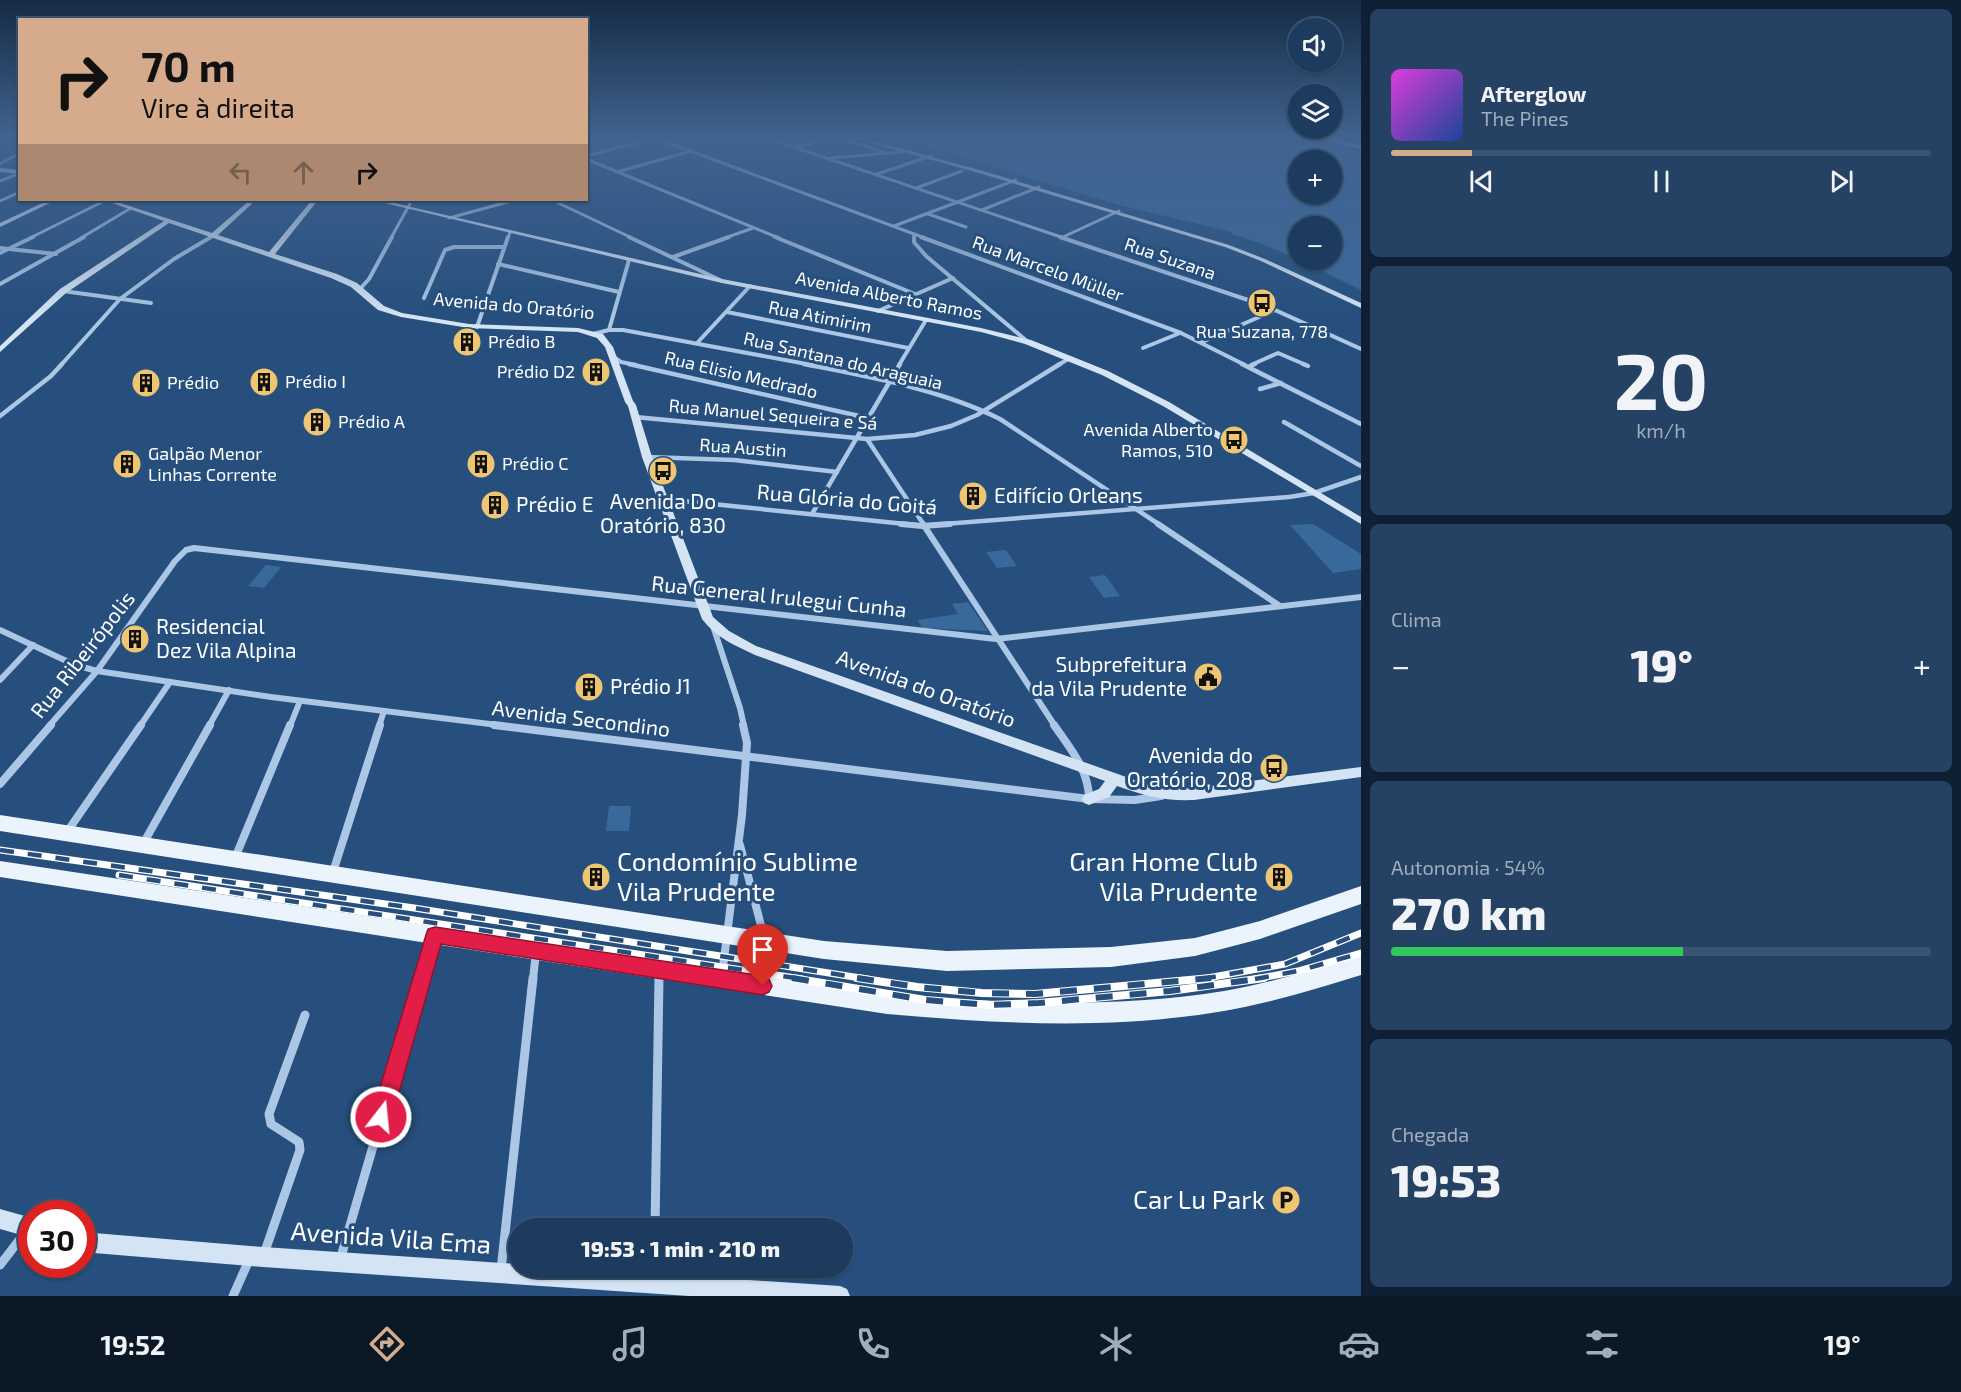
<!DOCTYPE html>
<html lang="pt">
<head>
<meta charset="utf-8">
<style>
  body { margin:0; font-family:"Exo 2",sans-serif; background:#254264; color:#f1f3f6; height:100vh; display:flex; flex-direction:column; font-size:22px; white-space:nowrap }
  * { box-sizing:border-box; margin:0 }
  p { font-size:20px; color:#a0adbc }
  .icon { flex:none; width:33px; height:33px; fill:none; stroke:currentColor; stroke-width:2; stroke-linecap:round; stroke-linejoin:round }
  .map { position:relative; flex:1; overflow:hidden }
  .drawer { display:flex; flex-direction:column; gap:9px; padding:9px; background:#0f2034; width:600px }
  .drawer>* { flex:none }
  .top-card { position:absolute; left:18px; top:18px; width:570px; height:183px; border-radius:0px; box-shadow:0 2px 4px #0004,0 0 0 2px #3a5573; background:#d6ab8b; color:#111; overflow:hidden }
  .tools { position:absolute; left:1288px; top:18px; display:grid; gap:12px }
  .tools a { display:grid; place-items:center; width:54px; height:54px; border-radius:50%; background:#1c3b5e; box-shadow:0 2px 4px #0004,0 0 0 2px #3a5573; font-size:30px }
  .speed { position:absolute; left:18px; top:1200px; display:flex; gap:12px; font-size:30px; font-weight:700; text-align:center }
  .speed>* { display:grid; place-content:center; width:78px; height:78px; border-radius:50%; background:#1c3b5e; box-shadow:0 2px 4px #0004,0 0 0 2px #3a5573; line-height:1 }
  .speed .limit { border:9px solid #d22; background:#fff; color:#111 }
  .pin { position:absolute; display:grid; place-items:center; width:51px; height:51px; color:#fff; margin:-62px -26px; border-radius:50% 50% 50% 0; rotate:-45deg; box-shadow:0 0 6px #0007 }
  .pin .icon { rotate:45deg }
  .me { position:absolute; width:66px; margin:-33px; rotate:16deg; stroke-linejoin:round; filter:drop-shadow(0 0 4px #0008) }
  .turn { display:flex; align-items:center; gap:21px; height:126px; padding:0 24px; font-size:27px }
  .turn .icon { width:78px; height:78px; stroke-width:2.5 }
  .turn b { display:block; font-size:42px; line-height:51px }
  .lanes { display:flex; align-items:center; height:57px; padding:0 24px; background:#0003; justify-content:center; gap:30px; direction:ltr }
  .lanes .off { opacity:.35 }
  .big { font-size:45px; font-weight:800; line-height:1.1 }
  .drawer .widget { flex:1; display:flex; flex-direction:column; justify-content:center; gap:9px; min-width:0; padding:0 21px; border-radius:9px; background:#254264 }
  .drawer .dial { align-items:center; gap:0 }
  .dial b { font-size:78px; line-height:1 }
  .song { display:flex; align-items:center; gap:18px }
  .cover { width:72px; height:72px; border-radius:9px; background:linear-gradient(135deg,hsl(300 70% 55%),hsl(220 70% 35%)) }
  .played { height:6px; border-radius:3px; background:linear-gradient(90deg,#d6ab8b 15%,#3a5573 15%) }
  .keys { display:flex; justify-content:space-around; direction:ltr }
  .heat { display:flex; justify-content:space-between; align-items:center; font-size:33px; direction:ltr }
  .charge { height:9px; border-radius:4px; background:linear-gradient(90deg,#34c759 54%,#3a5573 0) }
  .trip { position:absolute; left:508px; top:1218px; width:345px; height:60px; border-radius:30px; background:#1c3b5e; box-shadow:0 2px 4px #0004,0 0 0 2px #3a5573; font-weight:800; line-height:60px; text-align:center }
  .tab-bar { display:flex; height:96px; justify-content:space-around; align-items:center; background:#0b1826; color:#a0adbc }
  .tab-bar .icon { width:42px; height:42px }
  .tab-bar .active { color:#d6ab8b }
  .tab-bar b { font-size:27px; color:#f1f3f6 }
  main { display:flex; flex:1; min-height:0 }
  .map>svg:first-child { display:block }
</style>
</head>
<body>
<main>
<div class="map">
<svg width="1361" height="1296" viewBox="0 0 1361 1296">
  <rect width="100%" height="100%" fill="#264f7d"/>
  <g fill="#39699b" fill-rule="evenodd">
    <path d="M902 136H1311L1361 147V290C1319 270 1276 246 1231 234L1232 232 1119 205 919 144ZM1299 160H1332V194H1299ZM1299 226H1332V260H1299Z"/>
    <polygon points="1313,524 1361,554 1361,569 1333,573 1290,525"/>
    <polygon points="1006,550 1017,566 997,568 986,552"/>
    <polygon points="266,565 281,567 264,588 248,586"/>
    <polygon points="1105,575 1120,596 1104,598 1089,577"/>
    <polygon points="968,602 988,631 923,628 917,620 958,614 952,604"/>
    <polygon points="609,806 631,806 629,831 606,831"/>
  </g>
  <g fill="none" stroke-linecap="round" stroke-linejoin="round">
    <g stroke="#abc7e5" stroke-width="3">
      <polyline points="650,136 925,238"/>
      <polyline points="761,136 1064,238"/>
      <polyline points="834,136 884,152"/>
      <polyline points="796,147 832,136"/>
      <polyline points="586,156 655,138"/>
      <polyline points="831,158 911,151"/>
      <polyline points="586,159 779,238"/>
      <polyline points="0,164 20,153"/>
      <polyline points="617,172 691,151"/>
      <polyline points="877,174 931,156"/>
      <polyline points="0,181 20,173"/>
      <polyline points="916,188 962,171"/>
      <polyline points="552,200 632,238"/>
      <polyline points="0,201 20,192"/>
      <polyline points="982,210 1039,187"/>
      <polyline points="928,214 966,227"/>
      <polyline points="449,218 515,200"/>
      <polyline points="894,226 1016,180"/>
      <polyline points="914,234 914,238"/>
      <polyline points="1063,237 1119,211"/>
      <polyline points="30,238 106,200"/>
      <polyline points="81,238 131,208"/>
      <polyline points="209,238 214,235"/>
      <polyline points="391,238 412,200"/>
      <polyline points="508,238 510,232"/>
      <polyline points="725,238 753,228"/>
    </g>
    <g stroke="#abc7e5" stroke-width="4">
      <polyline points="629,237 722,281"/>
      <polyline points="775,237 915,294"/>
      <polyline points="914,237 914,242 926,256 1028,342"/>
      <polyline points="921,237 1181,333 1245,365"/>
      <polyline points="1060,237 1266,306 1361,349"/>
      <polyline points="0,248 56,254"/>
      <polyline points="0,253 33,237"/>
      <polyline points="673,257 729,237"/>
      <polyline points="498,264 619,292"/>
      <polyline points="0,284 84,237"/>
      <polyline points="359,290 369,279 392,237"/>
      <polyline points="63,291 151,303"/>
      <polyline points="424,298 445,250 454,247 504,247"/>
      <polyline points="878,311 953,278"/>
      <polyline points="727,312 908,348"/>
      <polyline points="477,327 508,237"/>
      <polyline points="609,330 629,260"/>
      <polyline points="593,334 609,330 623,330 812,365"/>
      <polyline points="698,342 750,286"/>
      <polyline points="1202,342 1275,310"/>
      <polyline points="1143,348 1180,333"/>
      <polyline points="612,356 621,362 636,365"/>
      <polyline points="61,365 120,299 174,259 211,237"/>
      <polyline points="899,365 926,320"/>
      <polyline points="1058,365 1070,358"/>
      <polyline points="1251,365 1278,353 1306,365"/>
    </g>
    <g stroke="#abc7e5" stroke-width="4.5">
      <polyline points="629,364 868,418"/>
      <path d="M804 364C870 377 939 389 1000 419L1160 525"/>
      <polyline points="1242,364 1361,424"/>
      <polyline points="1303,364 1308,366"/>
      <polyline points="1250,366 1255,364"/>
      <polyline points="1260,389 1281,383"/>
      <polyline points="0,416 51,376 62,364"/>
      <polyline points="635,417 867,439 915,435 951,426 977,415 1060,364"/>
      <polyline points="1284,422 1361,466"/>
      <polyline points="867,439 924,525"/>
      <polyline points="647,457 734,460 837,472"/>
      <polyline points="664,499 915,525"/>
      <polyline points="812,514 900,364"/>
      <polyline points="931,525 1289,497 1314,493 1361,477"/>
    </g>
    <g stroke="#abc7e5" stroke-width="6">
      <polyline points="901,524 922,526 950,524"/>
      <polyline points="923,524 1055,726"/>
      <polyline points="1158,524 1280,606"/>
      <polyline points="713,626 740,708 744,726"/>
      <polyline points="0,630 75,665 97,671 271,697 506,726"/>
      <polyline points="0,680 33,645"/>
      <polyline points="49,726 97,671 175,561 186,550 194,548 996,639 1361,597"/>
      <polyline points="140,726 170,682"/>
      <polyline points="209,726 229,690"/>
      <polyline points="290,726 300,701"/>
      <polyline points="379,726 384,711"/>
    </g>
    <g stroke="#abc7e5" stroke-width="8">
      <polyline points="494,725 1089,799 1135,800 1161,796"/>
      <path d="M1054 725C1070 748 1089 770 1089 799"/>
      <polyline points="0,784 51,725"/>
      <polyline points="67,832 141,725"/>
      <polyline points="143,844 210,725"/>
      <polyline points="740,845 764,937"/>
      <polyline points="235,858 290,725"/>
      <polyline points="333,872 380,725"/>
      <polyline points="722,975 742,815 747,743 743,725"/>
      <polyline points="422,979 434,938"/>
      <polyline points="533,979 536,952"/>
      <polyline points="659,979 659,971"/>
    </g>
    <g stroke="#abc7e5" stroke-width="9">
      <polyline points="655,1228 659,978"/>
      <polyline points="264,1254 300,1150 299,1142 271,1124 269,1114 305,1015"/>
      <polyline points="340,1260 422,978"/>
      <polyline points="0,1265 27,1230"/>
      <polyline points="501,1270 533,978"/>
      <polyline points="652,1280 653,1268"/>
      <polyline points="233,1296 250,1258"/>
    </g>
    <g fill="#d4e4f5" fill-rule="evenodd">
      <polygon points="846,136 855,136 983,171 1229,245 1265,259 1361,303 1361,308 1261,261 1225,247 979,173"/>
      <polygon points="1313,136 1323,136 1361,145 1361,149"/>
      <polygon points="0,168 20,170 20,174 0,172"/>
      <polygon points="49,200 56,200 0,227 0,223"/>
      <path d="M103 200H111L212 233 250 200H256L218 235 269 252 312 200H318L275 254 337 274 357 283 384 306 402 313 469 324 578 328 603 334 613 347 633 401 636 405 652 457 713 617 729 631 756 646 1146 784 1167 789 1194 788 1361 767V777L1194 800C1162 801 1146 796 1117 786L1109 797 1089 805 1084 803 1082 799 1084 795 1099 789 1105 781 755 655C736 646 715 637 702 619L642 457 628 406 625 402 605 347 597 338 578 332 469 328 401 317 378 310 351 287 331 278 169 223 66 293 0 352V346L60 289 164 221Z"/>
      <polygon points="372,200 381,200 722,279 981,328 1031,340 1108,371 1169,402 1361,517 1361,524 1163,406 1102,375 1025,344 981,332 722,283"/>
      <polygon points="0,1209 32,1218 32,1238 0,1229"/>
      <polygon points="82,1232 263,1247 519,1264 519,1268 569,1268 840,1286 847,1289 850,1296 689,1296 263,1267 82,1252"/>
    </g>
    <g fill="#ebf3fd" fill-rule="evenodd">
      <polygon points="0,815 824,941 947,951 1111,947 1195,938 1260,921 1361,886 1361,904 1260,939 1195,956 1111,967 947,971 824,959 0,831"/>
      <path d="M0 861 887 994C1000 1003 1112 1009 1224 991 1271 983 1316 969 1361 955V975C1316 989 1271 1003 1224 1011 1112 1030 1000 1024 887 1014L0 877Z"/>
    </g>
    <g stroke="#fff" stroke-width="7">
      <g id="rail-far1">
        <polyline points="0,850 414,908 867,979"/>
        <polyline points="119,875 802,979"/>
        <polyline points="1202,979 1285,964 1361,933"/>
        <polyline points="1255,979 1298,971 1361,953"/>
      </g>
    </g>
    <g stroke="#fff" stroke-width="8">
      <g id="rail">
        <polyline points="792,978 925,1000 990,1005 1039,1003 1170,991 1264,978"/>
        <polyline points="857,978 917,987 982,993 1035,994 1211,978"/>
      </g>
    </g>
    <use href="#rail-far1" stroke="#264f7d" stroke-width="4.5" stroke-dasharray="14" stroke-linecap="butt"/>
    <use href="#rail" stroke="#264f7d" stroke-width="6" stroke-dasharray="17" stroke-linecap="butt"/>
  </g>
  <linearGradient id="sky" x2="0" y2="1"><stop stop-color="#152b45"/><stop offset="0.43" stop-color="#41638f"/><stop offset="1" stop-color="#41638f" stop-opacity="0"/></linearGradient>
  <rect width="1361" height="318" fill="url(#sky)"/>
  <polygon fill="#e11d48" stroke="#92132f" stroke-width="1.5" points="435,927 763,976 769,979 772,986 769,992 763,995 441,944 392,1117 389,1125 381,1128 374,1125 371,1117 426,935 428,929"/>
  <defs>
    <g id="bus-disc" transform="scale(1.5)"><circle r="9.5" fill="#eec570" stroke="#264f7d"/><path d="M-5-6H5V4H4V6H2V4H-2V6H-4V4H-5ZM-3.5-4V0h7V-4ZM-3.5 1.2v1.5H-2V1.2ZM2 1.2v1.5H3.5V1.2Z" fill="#111"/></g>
    <g id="building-disc" transform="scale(1.5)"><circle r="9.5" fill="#eec570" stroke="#264f7d"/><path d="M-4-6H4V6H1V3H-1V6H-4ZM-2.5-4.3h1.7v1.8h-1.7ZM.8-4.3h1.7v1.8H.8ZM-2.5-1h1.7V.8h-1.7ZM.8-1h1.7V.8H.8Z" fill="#111"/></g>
    <g id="civic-disc" transform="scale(1.5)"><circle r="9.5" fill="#eec570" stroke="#264f7d"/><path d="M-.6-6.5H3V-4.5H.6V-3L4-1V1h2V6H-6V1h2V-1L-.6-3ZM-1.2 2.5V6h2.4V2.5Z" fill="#111"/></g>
    <g id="parking-disc" transform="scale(1.5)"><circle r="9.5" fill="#eec570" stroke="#264f7d"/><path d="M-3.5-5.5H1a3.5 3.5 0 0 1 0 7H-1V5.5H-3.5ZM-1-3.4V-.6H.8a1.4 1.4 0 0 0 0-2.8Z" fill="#111"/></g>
  </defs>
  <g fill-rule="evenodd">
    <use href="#bus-disc" x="1262" y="303"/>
    <use href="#building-disc" x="467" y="342"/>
    <use href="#building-disc" x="596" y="372"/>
    <use href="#building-disc" x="264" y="382"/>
    <use href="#building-disc" x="146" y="383"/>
    <use href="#building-disc" x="317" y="422"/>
    <use href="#bus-disc" x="1234" y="440"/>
    <use href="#building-disc" x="127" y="464"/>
    <use href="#building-disc" x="481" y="464"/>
    <use href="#bus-disc" x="663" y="471"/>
    <use href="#building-disc" x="973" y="496"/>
    <use href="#building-disc" x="495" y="505"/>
    <use href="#building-disc" x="135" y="639"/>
    <use href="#civic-disc" x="1208" y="677"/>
    <use href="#building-disc" x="589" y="687"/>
    <use href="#bus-disc" x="1274" y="768"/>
    <use href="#building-disc" x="596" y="877"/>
    <use href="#building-disc" x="1279" y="877"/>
    <use href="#parking-disc" x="1286" y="1200"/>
  </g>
  <g text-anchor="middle" stroke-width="6" stroke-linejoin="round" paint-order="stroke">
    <g font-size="18" fill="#fff" stroke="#264f7d">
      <text transform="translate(1170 259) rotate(19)" y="6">Rua Suzana</text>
      <text transform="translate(1048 269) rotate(20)" y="6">Rua Marcelo Müller</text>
      <text transform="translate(889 296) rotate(11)" y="6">Avenida Alberto Ramos</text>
      <text transform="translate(514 306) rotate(5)" y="6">Avenida do Oratório</text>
      <text transform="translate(820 317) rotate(11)" y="6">Rua Atimirim</text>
      <text transform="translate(843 361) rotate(13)" y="6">Rua Santana do Araguaia</text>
      <text transform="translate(741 375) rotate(13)" y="6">Rua Elisio Medrado</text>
      <text transform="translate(773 415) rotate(5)" y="6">Rua Manuel Sequeira e Sá</text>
      <text transform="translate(743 448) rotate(4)" y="6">Rua Austin</text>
    </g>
    <g font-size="18" fill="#fff" stroke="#264f7d" text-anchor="start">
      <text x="1262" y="338" text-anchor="middle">Rua Suzana, 778</text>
      <text x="488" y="348">Prédio B</text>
      <text x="575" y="378" text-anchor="end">Prédio D2</text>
      <text x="285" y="388">Prédio I</text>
      <text x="167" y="389">Prédio</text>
      <text x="338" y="428">Prédio A</text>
      <text x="1213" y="436" text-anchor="end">Avenida Alberto<tspan x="1213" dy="21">Ramos, 510</tspan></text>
      <text x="148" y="460">Galpão Menor<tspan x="148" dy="21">Linhas Corrente</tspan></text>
      <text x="502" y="470">Prédio C</text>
    </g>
    <g font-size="21" fill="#fff" stroke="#264f7d" text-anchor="start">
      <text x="994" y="503">Edifício Orleans</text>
      <text x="663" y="509" text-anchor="middle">Avenida Do<tspan x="663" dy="24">Oratório, 830</tspan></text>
      <text x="516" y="512">Prédio E</text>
      <text x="156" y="634">Residencial<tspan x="156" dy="24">Dez Vila Alpina</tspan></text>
      <text x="1187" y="672" text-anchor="end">Subprefeitura<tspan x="1187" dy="24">da Vila Prudente</tspan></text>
      <text x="610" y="694">Prédio J1</text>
      <text x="1253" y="763" text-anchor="end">Avenida do<tspan x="1253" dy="24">Oratório, 208</tspan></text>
    </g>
    <g font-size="21" fill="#fff" stroke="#264f7d">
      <text transform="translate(847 500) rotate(5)" y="7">Rua Glória do Goitá</text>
      <text transform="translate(779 597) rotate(6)" y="7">Rua General Irulegui Cunha</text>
      <text transform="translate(83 655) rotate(-52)" y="7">Rua Ribeirópolis</text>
      <text transform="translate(926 689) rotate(20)" y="7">Avenida do Oratório</text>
      <text transform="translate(581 719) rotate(7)" y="7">Avenida Secondino</text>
    </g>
    <g font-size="26" fill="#fff" stroke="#264f7d" text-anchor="end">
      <text x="617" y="871" text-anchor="start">Condomínio Sublime<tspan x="617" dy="30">Vila Prudente</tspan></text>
      <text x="1258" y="871">Gran Home Club<tspan x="1258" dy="30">Vila Prudente</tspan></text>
      <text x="1265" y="1209">Car Lu Park</text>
    </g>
    <g font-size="26" fill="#fff" stroke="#264f7d">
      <text transform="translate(391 1238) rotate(4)" y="9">Avenida Vila Ema</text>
    </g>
  </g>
</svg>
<div class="tools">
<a><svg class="icon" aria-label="sound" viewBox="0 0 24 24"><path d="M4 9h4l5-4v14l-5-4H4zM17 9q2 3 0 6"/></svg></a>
<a><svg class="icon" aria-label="layers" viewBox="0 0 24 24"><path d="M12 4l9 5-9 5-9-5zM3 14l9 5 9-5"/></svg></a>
<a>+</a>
<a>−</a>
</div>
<div class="speed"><div class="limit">30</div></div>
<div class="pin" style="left:763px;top:986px;background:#d93025"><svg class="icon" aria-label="arrive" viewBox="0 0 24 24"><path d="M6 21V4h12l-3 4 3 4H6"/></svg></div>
<svg class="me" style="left:381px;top:1117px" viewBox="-20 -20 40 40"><circle r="17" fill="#e11d48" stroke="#fff" stroke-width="3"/><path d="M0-11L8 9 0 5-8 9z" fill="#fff"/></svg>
<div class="trip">19:53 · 1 min · 210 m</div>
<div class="top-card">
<div class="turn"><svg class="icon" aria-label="right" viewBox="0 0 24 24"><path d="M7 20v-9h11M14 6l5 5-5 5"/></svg><div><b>70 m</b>Vire à direita</div></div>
<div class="lanes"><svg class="icon off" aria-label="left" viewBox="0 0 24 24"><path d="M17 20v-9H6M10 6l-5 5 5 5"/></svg><svg class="icon off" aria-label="ahead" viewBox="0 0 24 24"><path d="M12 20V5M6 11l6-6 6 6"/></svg><svg class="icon" aria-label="right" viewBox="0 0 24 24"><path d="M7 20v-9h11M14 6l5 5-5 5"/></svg></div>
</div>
</div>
<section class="drawer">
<div class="widget">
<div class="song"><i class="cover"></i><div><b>Afterglow</b><p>The Pines</p></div></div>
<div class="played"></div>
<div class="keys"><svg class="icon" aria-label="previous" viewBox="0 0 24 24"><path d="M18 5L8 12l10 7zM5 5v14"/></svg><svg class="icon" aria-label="pause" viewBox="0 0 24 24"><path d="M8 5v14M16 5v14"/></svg><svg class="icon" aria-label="next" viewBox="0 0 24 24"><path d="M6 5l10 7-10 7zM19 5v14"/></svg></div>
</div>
<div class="widget dial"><b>20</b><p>km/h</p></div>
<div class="widget"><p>Clima</p>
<div class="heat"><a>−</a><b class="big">19°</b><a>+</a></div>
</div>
<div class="widget"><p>Autonomia · 54%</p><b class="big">270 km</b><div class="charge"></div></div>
<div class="widget"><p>Chegada</p><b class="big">19:53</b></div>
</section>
</main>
<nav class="tab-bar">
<b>19:52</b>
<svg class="icon active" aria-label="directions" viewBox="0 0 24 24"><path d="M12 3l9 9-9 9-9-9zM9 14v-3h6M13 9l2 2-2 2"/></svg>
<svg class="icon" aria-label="music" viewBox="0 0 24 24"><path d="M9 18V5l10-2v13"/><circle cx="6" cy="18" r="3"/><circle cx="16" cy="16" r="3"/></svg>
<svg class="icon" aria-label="phone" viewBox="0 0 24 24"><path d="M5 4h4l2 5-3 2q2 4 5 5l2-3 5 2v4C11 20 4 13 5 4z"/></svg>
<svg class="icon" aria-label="climate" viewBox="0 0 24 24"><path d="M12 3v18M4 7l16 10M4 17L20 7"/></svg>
<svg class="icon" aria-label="car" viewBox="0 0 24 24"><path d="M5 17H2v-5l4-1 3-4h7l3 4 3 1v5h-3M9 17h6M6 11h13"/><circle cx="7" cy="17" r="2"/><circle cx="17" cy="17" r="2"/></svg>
<svg class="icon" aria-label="filters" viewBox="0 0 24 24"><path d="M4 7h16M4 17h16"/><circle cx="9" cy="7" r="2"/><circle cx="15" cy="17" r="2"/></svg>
<b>19°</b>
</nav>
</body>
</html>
